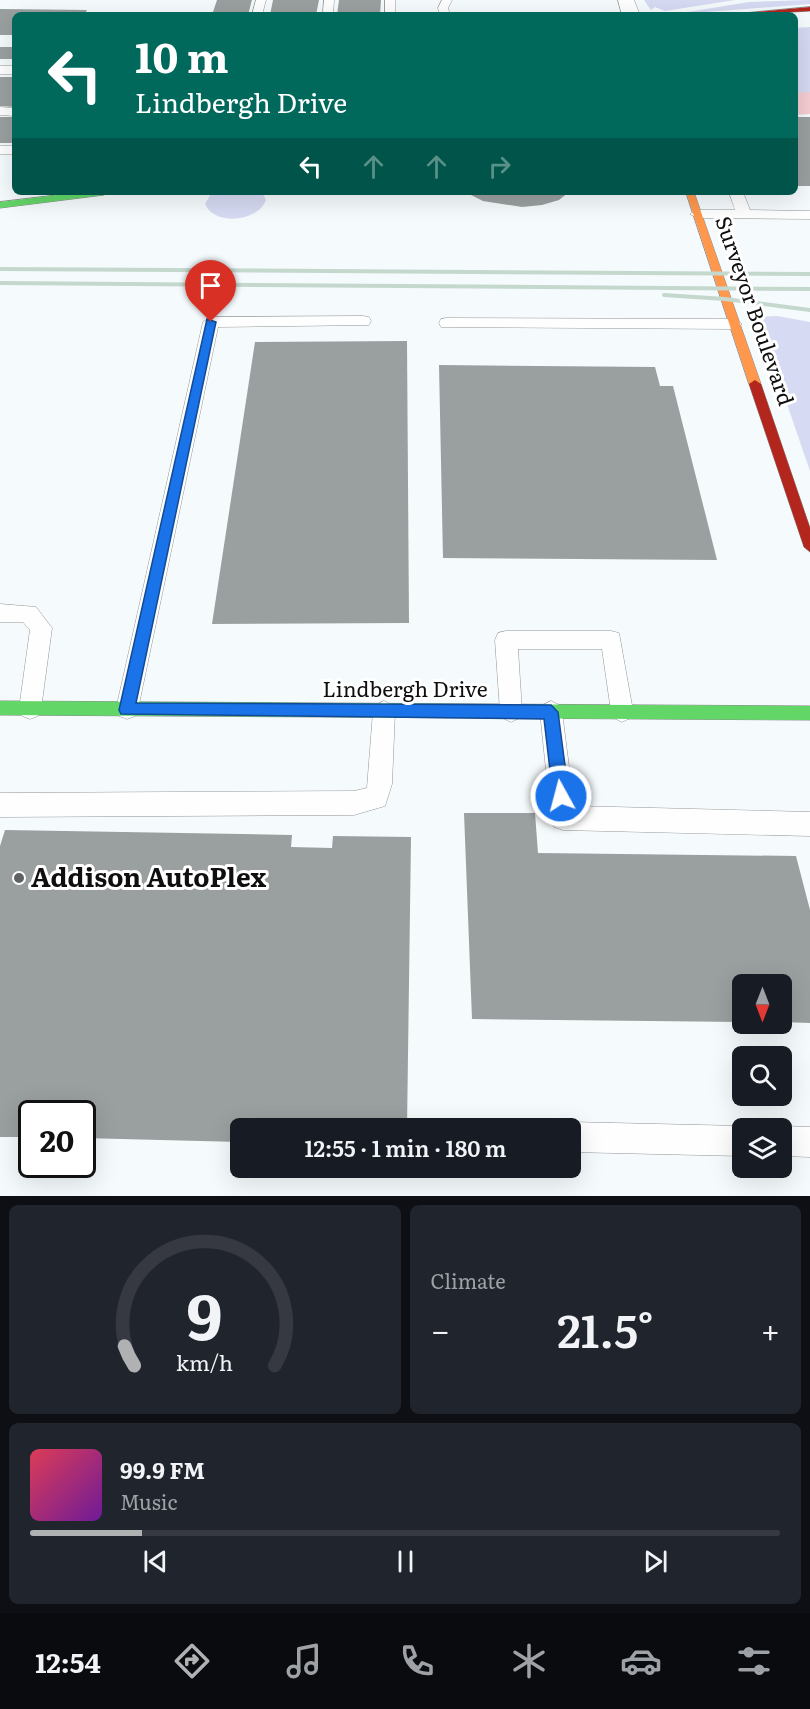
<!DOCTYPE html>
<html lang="en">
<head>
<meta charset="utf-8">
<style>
  body { margin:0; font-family:Literata,serif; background:#20242c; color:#f1f3f6; height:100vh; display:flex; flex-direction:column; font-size:22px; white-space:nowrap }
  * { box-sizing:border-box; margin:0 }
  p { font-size:20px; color:#9ea1a6 }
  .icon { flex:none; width:33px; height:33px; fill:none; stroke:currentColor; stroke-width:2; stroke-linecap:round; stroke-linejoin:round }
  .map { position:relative; height:1196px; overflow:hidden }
  .drawer { display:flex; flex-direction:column; gap:9px; padding:9px; background:#0d0f14; flex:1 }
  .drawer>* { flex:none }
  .guide { position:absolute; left:12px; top:12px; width:786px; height:183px; border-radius:9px; box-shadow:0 6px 24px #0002; background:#00695c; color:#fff; overflow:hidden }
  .needle { width:39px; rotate:180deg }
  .tools { position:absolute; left:732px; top:974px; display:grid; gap:12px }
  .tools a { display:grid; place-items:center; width:60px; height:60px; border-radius:9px; background:#171b24; box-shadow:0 6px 24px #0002; font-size:30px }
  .speed { position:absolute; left:18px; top:1100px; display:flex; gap:12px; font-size:30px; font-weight:700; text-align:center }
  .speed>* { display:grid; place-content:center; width:78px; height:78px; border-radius:50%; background:#171b24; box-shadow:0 6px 24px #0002; line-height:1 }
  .speed .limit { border:3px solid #111; border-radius:9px; background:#fff; color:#111 }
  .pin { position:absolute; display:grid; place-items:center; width:51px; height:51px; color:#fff; margin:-62px -26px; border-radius:50% 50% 50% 0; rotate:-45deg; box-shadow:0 0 6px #0007 }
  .pin .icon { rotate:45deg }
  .me { position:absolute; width:66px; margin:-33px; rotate:353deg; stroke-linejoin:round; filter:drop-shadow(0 0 4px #0008) }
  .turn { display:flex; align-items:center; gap:21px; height:126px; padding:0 24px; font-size:27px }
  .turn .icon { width:78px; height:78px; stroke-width:2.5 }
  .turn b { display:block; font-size:42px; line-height:51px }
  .lanes { display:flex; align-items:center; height:57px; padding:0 24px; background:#0003; justify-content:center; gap:30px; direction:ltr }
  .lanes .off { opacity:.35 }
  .big { font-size:45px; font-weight:600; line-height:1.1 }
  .drawer .tile { flex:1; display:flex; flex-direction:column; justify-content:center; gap:9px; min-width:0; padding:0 21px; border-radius:9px; background:#20242c }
  .drawer .dial { align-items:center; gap:0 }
  .dial svg { height:156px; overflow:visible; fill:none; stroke:#363941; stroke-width:7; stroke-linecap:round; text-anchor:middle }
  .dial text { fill:#f1f3f6; stroke:none }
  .song { display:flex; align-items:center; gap:18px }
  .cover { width:72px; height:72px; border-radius:9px; background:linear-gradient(135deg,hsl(350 70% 55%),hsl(280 70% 35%)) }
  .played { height:6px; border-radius:3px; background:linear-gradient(90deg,#b0b1b3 15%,#363941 15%) }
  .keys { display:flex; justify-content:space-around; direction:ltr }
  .heat { display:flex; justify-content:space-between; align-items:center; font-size:33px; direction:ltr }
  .drawer .tiles { flex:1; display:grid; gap:9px; grid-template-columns:1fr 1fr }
  .tile:last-child { grid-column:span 2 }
  .trip { position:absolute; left:230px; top:1118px; width:351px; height:60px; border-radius:9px; background:#171b24; box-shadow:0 6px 24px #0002; font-weight:600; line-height:60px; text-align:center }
  .tabs { display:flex; height:96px; justify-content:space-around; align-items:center; background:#090b0e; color:#9ea1a6 }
  .tabs .icon { width:42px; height:42px }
  .tabs .on { color:#b0b1b3 }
  .tabs b { font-size:27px; color:#f1f3f6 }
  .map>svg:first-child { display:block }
</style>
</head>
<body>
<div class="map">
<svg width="810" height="1196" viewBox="0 0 810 1196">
  <rect width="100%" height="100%" fill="#f5fafc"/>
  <g fill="#d6daf2">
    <polygon points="644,0 735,0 665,11 655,7 651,10"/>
    <polygon points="810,0 810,4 669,15 749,2"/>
    <polygon points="810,27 810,93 795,93 795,28"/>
    <path d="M212 192H262L266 200C258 222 214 226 205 204Z"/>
    <polygon points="777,316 810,322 810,471 757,317"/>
  </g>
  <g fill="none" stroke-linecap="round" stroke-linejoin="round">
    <polygon fill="#f5ccd3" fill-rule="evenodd" points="810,92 810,114 795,115 795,93"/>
  </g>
  <g fill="#9a9f9f">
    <polygon points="217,0 252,0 248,15 212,15"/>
    <polygon points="273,0 319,0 316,15 270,15"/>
    <polygon points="339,0 381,0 380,15 337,15"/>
    <polygon points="0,9 87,10 84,15 15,15 15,35 0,35"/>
    <rect x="0" y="47" width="15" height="12"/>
    <polygon points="0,77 15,77 15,107 0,106"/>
    <rect x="0" y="117" width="15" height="26"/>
    <rect x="795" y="117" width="15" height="69"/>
    <polygon points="465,192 569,192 559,200 542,205 522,207 483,201"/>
    <polygon points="407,341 409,623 212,624 255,342"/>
    <polygon points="439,365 655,367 660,386 673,386 717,560 443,558"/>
    <polygon points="464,813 535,813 538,853 796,856 810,910 810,1023 782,1022 782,984 742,984 742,1022 472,1019"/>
    <polygon points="5,830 292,835 291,847 332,848 333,836 411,837 407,1128 240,1128 240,1142 82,1138 82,1113 32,1113 32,1137 0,1137 0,846"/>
  </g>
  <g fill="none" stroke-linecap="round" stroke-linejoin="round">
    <g stroke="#939596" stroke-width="1">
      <g id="lane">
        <polygon points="256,0 266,0 262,15 252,15"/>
        <polygon points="324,0 334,0 333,15 323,15"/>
        <rect x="385" y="0" width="10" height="15"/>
        <polygon points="442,0 452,0 448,8 450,15 440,15 438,8"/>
        <rect x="0" y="66" width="15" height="8"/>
        <polygon points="0,107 15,108 15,116 0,115"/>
        <rect x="0" y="146" width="15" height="8"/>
        <polygon points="729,192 743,192 750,210 810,211 810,219 697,218 690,214 697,210 735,210"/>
        <polygon points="363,316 369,317 371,321 369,325 218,327 138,709 135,716 127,719 119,716 116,709 203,322 211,317"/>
        <polygon points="447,318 734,319 742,324 734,329 441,327 439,323 441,319"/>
        <polygon points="0,604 36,607 52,628 41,709 38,716 30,719 22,716 19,709 30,630 23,622 0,622"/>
        <polygon points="506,631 611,631 619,633 633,711 630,718 622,722 614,718 611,711 602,649 518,649 522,711 519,718 511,722 503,718 500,711 495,640 498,633"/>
        <polygon points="384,701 392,705 395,712 392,784 385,806 354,815 0,817 0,793 354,791 367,788 373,712 376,705"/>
        <polygon points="551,701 559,705 562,712 574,806 810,812 810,836 563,830 554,827 551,818 540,712 543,705"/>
        <polygon points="570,1122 742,1126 747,1128 742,1128 742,1156 570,1152 570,1128 559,1128"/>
        <polygon points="782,1126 810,1127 810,1157 782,1156 782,1128 777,1128"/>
      </g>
    </g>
    <g stroke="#939596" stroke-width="1">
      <polygon id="street" points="618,0 634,0 640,15 622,15"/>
    </g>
    <g stroke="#898b8c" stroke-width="1">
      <g id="fast">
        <polygon points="82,192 108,192 104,195 0,208 0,202"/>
        <polygon points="0,701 810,706 810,720 0,715"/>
      </g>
    </g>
    <g stroke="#898b8c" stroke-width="1">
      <polygon id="slow" points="686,192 694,192 761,384 759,387 755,388 749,384"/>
    </g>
    <g stroke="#898b8c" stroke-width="1">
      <g id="jam">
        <polygon points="810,7 810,11 741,15 745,13"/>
        <polygon points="755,380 761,384 810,528 810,552 804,547 749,384"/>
      </g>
    </g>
    <use href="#lane" fill="#fefeff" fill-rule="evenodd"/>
    <use href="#street" fill="#fefeff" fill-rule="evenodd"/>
    <use href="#fast" fill="#63d668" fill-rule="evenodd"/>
    <use href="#slow" fill="#ff974d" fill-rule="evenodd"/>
    <use href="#jam" fill="#b3261e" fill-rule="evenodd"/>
    <g stroke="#c5d8ce" stroke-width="4">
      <polyline points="0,269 810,274"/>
      <polyline points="0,283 810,289"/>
      <polyline points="664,295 725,299 810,310"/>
    </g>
  </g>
  <polygon fill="#1a73e8" stroke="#114b97" stroke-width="1.5" points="207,319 216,322 136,703 551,705 558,712 569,796 566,802 561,804 555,802 553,796 544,719 121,714 119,710"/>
  <circle fill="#606162" stroke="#fff" stroke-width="2" cx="19" cy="878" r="6"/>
  <g text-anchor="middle" stroke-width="6" stroke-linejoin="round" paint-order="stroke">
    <g font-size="21" fill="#0f0f0f" stroke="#fff">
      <text transform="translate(754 311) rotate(71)" y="7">Surveyor Boulevard</text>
      <text x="405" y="697">Lindbergh Drive</text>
    </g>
    <g font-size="26" font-weight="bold" fill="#0f0f0f" stroke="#fff" text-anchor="start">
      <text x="31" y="887">Addison AutoPlex</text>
    </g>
  </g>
</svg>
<div class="tools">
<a><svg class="needle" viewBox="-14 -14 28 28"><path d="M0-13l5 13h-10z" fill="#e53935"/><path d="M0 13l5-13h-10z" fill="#9ea1a6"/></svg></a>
<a><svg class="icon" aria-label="search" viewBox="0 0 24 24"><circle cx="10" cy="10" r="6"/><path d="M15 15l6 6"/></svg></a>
<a><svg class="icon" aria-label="layers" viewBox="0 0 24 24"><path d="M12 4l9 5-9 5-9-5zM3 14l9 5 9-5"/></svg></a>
</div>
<div class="speed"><div class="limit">20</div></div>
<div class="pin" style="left:211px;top:322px;background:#d93025"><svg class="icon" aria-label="arrive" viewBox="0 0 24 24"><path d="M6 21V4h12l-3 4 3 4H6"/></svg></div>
<svg class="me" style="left:561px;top:796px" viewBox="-20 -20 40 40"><circle r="17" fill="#1a73e8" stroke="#fff" stroke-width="3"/><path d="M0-11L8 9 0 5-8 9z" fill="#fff"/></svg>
<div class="trip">12:55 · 1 min · 180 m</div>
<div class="guide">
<div class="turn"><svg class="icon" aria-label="left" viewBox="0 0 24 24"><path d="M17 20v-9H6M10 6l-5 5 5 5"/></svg><div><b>10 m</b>Lindbergh Drive</div></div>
<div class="lanes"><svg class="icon" aria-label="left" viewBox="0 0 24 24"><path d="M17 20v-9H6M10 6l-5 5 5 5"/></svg><svg class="icon off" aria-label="ahead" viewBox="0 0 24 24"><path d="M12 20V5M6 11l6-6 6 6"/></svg><svg class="icon off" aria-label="ahead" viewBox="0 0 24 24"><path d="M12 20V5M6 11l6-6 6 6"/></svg><svg class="icon off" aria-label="right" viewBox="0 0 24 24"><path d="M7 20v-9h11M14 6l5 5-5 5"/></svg></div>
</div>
</div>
<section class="drawer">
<div class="tiles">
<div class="tile dial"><svg viewBox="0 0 100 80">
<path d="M14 69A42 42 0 1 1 86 69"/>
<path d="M14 69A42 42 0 0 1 9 59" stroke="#b0b1b3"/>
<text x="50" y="56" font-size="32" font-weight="700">9</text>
<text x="50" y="72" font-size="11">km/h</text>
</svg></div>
<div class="tile"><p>Climate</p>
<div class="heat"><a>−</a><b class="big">21.5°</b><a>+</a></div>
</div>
<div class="tile">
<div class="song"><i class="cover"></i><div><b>99.9 FM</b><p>Music</p></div></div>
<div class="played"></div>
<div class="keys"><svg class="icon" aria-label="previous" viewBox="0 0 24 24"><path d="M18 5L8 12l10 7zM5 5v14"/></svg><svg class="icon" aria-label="pause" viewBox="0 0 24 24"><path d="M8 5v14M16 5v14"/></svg><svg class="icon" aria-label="next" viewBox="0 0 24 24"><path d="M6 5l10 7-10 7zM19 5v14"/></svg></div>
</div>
</div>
</section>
<nav class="tabs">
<b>12:54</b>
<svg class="icon on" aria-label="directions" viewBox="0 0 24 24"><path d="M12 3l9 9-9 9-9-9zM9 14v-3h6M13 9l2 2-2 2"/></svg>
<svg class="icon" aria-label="music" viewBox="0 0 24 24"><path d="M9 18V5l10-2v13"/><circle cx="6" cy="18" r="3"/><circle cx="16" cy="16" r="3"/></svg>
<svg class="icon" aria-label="phone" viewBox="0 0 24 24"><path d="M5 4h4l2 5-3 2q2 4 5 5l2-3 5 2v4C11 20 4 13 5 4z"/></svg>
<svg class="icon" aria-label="climate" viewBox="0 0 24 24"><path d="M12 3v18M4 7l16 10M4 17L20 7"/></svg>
<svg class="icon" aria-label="car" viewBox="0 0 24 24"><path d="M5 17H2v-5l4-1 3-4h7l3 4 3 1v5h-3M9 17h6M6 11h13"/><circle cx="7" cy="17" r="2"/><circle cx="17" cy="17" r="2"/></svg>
<svg class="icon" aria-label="filters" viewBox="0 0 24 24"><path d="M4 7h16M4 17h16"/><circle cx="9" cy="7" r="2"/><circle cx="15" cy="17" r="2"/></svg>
</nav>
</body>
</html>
